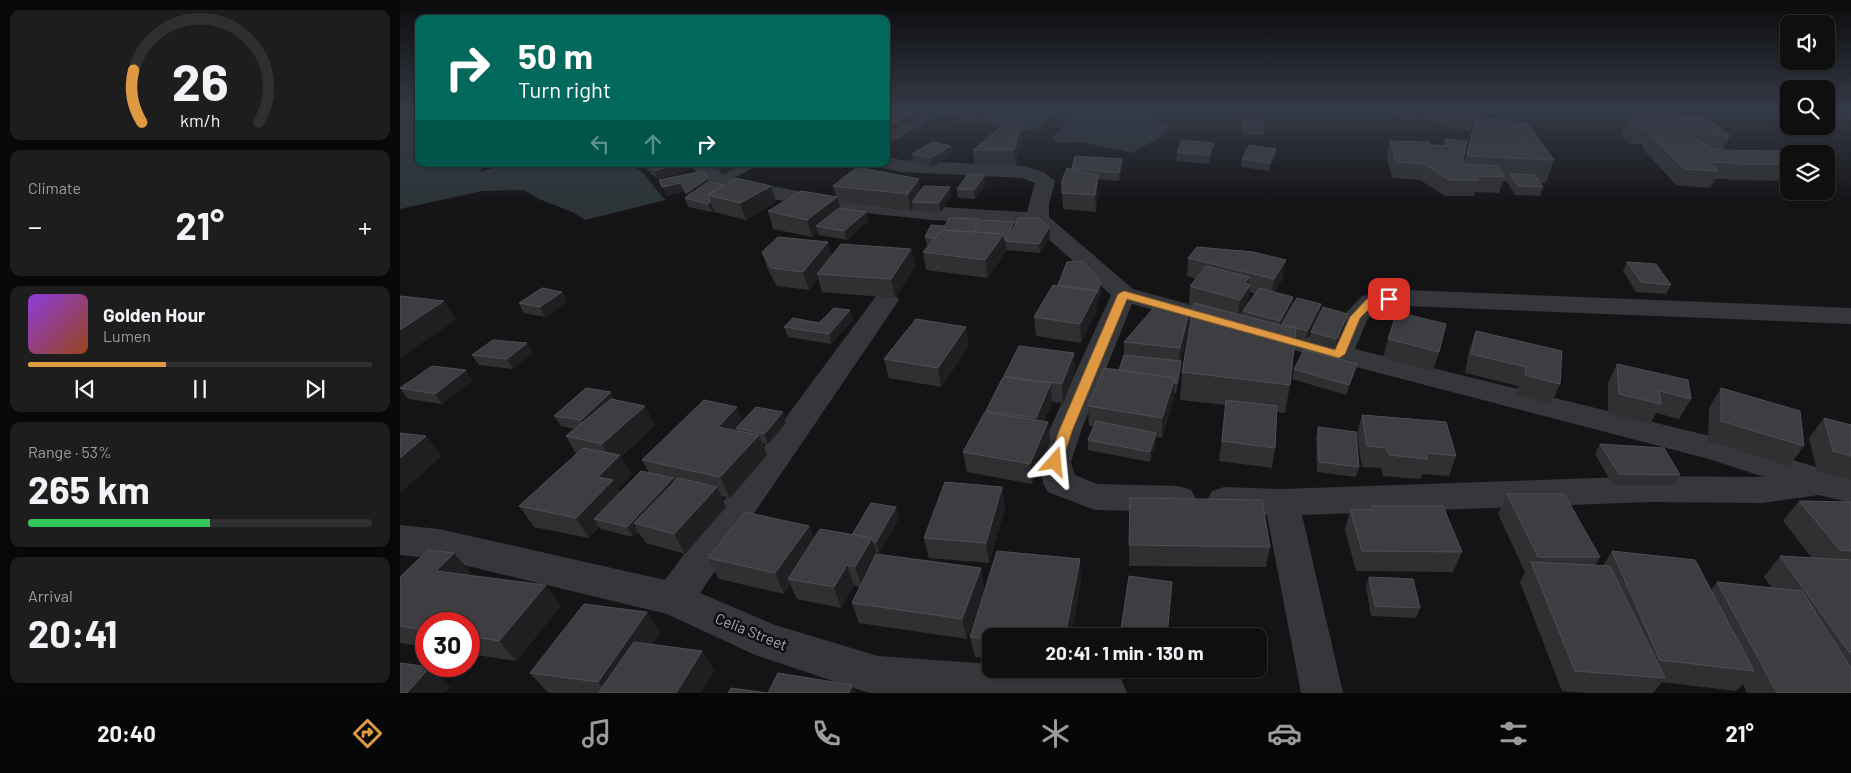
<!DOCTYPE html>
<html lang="en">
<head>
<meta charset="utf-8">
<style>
  body { margin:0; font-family:Barlow,sans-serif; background:#1d1d1e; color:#f1f3f6; height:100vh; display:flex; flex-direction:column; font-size:19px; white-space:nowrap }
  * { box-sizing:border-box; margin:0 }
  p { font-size:16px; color:#9b9c9f }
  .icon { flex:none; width:28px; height:28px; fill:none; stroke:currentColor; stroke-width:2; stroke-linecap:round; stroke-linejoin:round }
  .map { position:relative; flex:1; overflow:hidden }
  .panel { display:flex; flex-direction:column; gap:10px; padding:10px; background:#080809; width:400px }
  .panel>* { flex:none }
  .top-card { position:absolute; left:15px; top:15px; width:475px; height:152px; border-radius:10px; box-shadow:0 1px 4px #0004,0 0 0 1px #2f2f30; background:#00695c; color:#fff; overflow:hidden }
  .tools { position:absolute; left:1380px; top:15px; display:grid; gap:10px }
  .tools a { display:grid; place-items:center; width:55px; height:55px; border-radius:10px; background:#0f0f10; box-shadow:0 1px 4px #0004,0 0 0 1px #2f2f30; font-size:25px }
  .speed { position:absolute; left:15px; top:612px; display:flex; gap:10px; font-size:25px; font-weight:700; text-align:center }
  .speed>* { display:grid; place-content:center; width:65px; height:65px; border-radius:50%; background:#0f0f10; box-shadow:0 1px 4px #0004,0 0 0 1px #2f2f30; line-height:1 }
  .speed .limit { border:8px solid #d22; background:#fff; color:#111 }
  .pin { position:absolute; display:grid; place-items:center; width:42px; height:42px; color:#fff; margin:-21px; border-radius:10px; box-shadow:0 2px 8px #0006 }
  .me { position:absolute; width:55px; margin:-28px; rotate:18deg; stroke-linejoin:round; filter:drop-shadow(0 0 4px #0008) }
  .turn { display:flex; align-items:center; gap:18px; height:105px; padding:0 20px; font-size:22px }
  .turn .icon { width:65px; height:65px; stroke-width:2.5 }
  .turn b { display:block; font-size:35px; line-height:42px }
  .lanes { display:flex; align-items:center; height:48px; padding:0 20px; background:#0003; justify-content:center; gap:25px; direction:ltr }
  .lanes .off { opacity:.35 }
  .big { font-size:38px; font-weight:700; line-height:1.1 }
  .panel .card { flex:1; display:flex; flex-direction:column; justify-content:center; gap:8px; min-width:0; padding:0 18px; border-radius:10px; background:#1d1d1e }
  .panel .dial { align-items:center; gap:0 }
  .dial svg { height:130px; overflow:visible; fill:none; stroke:#2f2f30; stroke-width:7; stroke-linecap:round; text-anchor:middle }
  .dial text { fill:#f1f3f6; stroke:none }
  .song { display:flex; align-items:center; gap:15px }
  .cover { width:60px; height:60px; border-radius:8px; background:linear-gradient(135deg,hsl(270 70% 55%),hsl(20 70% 35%)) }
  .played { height:5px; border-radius:2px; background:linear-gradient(90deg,#df9942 40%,#2f2f30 40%) }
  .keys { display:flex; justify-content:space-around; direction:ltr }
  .heat { display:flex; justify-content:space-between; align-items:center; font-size:28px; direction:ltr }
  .charge { height:8px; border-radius:4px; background:linear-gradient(90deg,#34c759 53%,#2f2f30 0) }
  .trip { position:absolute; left:582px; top:628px; width:285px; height:50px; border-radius:10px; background:#0f0f10; box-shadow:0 1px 4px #0004,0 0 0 1px #2f2f30; font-weight:700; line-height:50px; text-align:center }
  .tabs { display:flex; height:80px; justify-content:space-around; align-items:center; background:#060606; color:#9b9c9f }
  .tabs .icon { width:35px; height:35px }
  .tabs .current { color:#df9942 }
  .tabs b { font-size:22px; color:#f1f3f6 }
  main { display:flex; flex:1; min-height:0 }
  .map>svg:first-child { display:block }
</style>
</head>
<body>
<main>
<section class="panel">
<div class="card dial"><svg viewBox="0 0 100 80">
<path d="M14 69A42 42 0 1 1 86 69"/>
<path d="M14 69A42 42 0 0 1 9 37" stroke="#df9942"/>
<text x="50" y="56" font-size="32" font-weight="700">26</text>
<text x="50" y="72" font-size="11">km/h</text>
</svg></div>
<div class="card"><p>Climate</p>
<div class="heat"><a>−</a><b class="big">21°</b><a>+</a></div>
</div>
<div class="card">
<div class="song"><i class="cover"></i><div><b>Golden Hour</b><p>Lumen</p></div></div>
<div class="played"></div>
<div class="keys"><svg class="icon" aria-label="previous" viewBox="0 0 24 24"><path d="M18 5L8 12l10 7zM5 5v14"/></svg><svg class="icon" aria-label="pause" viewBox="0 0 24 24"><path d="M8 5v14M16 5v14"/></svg><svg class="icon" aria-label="next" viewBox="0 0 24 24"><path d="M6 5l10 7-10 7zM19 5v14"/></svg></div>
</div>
<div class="card"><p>Range · 53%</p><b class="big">265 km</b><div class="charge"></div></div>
<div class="card"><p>Arrival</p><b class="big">20:41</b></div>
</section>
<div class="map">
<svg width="1451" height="693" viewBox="0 0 1451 693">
  <rect width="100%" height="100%" fill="#141416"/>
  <g fill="#2c3438">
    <polygon points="0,108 19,108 19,164 34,164 0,170"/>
    <polygon points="573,108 660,108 635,130 614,129 578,120 584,112"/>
    <polygon points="679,108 767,108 750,114 754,121 769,123 764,135 732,153 681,142 656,143 653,137"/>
    <path d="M104 164H240L235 166C248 176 254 189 266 200L185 220 172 212 139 199 124 190 82 191 0 209V191L44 184Z"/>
  </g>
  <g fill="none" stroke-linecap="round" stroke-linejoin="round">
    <polygon fill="#2c3438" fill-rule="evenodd" points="19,164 85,164 79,173 50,183 0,193 0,167"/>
    <g fill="#35373a" fill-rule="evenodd">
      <polygon points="519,114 525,115 528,119 525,123 492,142 486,143 486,130"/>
      <path d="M486 157 501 160 623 166 644 172 655 181 649 205V217L733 289 930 343 942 317 962 296 1007 290 1451 308V324L1007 306 978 308 967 320 955 349 1314 437 1451 477V503L1419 495 1363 503 1250 502 902 515 943 693H901L867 515 824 513 812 509 807 500 812 491 824 487 882 489 1250 476 1364 477 1309 459 929 360 732 304 681 431 671 462 675 475 697 484 779 486 791 490 796 499 791 508 779 512 695 510 648 492 643 483 639 462 649 431 711 295 633 225 533 220 455 212 371 199 308 183 288 164H309L317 170 331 164H356L353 168 334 178C430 201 528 207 627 212L635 183 622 178 501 172 479 167 477 164H486Z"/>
      <path d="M486 292 495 295 499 300 300 593 375 625 478 656 591 664V669C632 669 684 663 721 678L727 693H469L355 655 267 614 39 559 0 555V525L39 529 265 580 477 295Z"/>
    </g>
  </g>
  <g fill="#303033" fill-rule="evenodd">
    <polygon points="486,108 514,108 508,111 514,112 515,120 494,131 487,130 488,136 486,137"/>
    <polygon points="526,108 583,108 583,112 577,121 572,125 559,123 558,118 546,113 546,111 542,113"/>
    <polygon points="994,108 1077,108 1071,131 1041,126 1036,120 1020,120 1018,114 1016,120 999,120"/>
    <polygon points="1247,108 1278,108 1280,110 1277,116 1330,136 1323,150 1389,154 1389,181 1330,180 1327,178 1327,179 1315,179 1310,188 1276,185 1242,148 1243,145 1242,144 1230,144 1220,133 1227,119 1235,119 1237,114 1255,115"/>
    <polygon points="1426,108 1451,108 1451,120 1446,120"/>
    <polygon points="1076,117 1154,160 1146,183 1140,183 1143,187 1140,196 1115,195 1107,182 1108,181 1103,181 1099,193 1075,192 1074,196 1045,196 1020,180 992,178 987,157 990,141 1044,145 1045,139 1063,160 1064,164 1070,138"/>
    <polygon points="841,118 865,127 864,135 844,135 840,126"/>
    <polygon points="621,126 622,141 616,166 575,166 573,150"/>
    <polygon points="551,146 552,154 532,167 513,162 512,154"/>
    <polygon points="876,149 875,157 869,171 841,167 842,159"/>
    <polygon points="813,151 809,164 776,161 777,152"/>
    <polygon points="675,156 722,167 719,181 698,179 698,191 696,212 663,209 662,193 672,169"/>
    <polygon points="244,164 287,164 289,169 258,179 247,170"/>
    <polygon points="309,164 344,164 322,175"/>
    <polygon points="386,164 408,164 401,168"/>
    <polygon points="308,178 310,183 376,202 346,220 314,212 314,211 312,212 288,207 285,198 287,197 285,191 266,196 259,180"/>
    <polygon points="586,183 575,199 558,198 557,189"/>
    <polygon points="433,186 521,190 551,195 541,212 514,211 513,208 511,211 439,202 440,208 466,212 468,221 447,240 419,235 418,232 412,237 373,229 368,211 436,196"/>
    <polygon points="579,223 614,226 650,236 640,253 607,250 607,248 606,251 588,278 526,270 523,252 528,246 527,246 525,237 545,226"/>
    <polygon points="511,249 515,266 495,298 422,292 418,278 409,290 377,286 368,270 362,252 432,256"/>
    <path d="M788 258 883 278 875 292 893 297 892 307 881 325 921 304 919 314 906 341 895 338 890 385 885 413 877 412 875 448 872 468 819 461 826 405 780 400 782 372 794 306 789 304 790 286 796 279 787 276ZM849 292 855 294 848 303Z"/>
    <polygon points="1227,262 1271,285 1266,294 1236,292 1223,271"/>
    <polygon points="701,291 697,303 697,310 681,343 636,336 634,317"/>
    <polygon points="162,292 167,302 145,317 124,313 119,303"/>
    <polygon points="790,309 789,328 781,360 781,371 776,394 774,393 774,398 762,438 756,437 756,443 750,462 688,450 688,440 694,426 689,426 688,406 719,370 724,355 724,342"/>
    <polygon points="450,310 453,320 431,344 388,337 384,327 419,323"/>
    <polygon points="946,323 935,349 909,342 911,332"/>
    <polygon points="1076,331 1160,384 1151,404 1117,395 1118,386 1065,373 1069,350"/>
    <polygon points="988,339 1039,352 1033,371 983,358"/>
    <polygon points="127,343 132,353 113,369 79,365 72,355"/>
    <polygon points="569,346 541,387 489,378 484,359"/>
    <polygon points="674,353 675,373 663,403 652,402 652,403 644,422 648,422 650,442 632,484 567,472 563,452 586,413 586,411 604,377 604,376"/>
    <polygon points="1217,364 1291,399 1279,419 1256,413 1250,424 1208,414 1208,383"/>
    <polygon points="894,369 954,374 946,395 892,379"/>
    <polygon points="72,381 42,404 8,399 0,388"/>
    <polygon points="1321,388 1404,446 1389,466 1308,441 1309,408"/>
    <polygon points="211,392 215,400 255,425 221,457 231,475 218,489 220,492 249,473 242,460 343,421 386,423 368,444 362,443 367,455 330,498 321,496 326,507 285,554 246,543 238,532 233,537 201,529 199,527 189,538 134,527 119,506 176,454 166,436 175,429 161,426 154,416"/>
    <polygon points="962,415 1056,456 1049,476 1022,474 1021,479 983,476 981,468 962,467 957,435"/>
    <polygon points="1424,418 1451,425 1451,480 1417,471 1409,438"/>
    <polygon points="918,427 959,467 956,477 917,472 916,438"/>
    <polygon points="1200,444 1280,475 1273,485 1213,485 1195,454"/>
    <polygon points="602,487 605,508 589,563 529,558 524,538"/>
    <polygon points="1107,494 1200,557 1195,566 1203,566 1212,551 1311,590 1317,582 1372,588 1364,577 1380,556 1412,558 1383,521 1399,501 1451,502 1451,693 1347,693 1343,684 1336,691 1262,682 1253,693 1186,693 1162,691 1120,582 1125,572 1098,514"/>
    <polygon points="730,498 870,547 866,567 729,566"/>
    <polygon points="971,506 1062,552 1053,572 956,571 945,530 950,509 970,510"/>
    <polygon points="499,518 479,553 476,552 477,554 584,589 567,639 459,623 452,603 460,587 454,585 441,608 397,599 390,584 384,594 319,579 308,558 409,526 414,539 452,535"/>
    <polygon points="71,573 69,575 161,606 116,661 69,654 69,624 26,624 26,647 0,643 0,577"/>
    <polygon points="969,577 1020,608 1016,618 971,616 966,587"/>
    <polygon points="681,580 671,636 591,636 591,658 575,657 570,637"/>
    <polygon points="260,632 252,644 302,651 314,671 300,693 148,693 130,673"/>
    <polygon points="742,669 765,669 764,671"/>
  </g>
  <g fill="#1f1f21">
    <polygon points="500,108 514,108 501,115"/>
    <polygon points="541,108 545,108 546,111 542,113"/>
    <polygon points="580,108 583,108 583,112 577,121 572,125 571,117"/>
    <polygon points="514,112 515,120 494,131 493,124"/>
    <polygon points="621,126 622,141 616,166 614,150"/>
    <polygon points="487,128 488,136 486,137 486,129"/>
    <polygon points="814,143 813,151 809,164 809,155"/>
    <polygon points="551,146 552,154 532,167 531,158"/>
    <polygon points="876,149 875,157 869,171 870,163"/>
    <polygon points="722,159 722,167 719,181 719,173"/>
    <polygon points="276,164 287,164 289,169 258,179 254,171"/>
    <polygon points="318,164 344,164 322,175"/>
    <polygon points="400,164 408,164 401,168"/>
    <polygon points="585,175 586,183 575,199 574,190"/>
    <polygon points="698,175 698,191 696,212 695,195"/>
    <polygon points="308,178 311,187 288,199 286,193"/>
    <polygon points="519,179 522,196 512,202 513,208 511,211 508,194"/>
    <polygon points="281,183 285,191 266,196 262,187"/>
    <polygon points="371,186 376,202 346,220 340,203"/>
    <polygon points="550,187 551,195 541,212 539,203"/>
    <polygon points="437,197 442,214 416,226 418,232 412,237 407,220"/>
    <polygon points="310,202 314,211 312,212 308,204"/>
    <polygon points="466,212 468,221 447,240 444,231"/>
    <polygon points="614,222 615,231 606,241 606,251 588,278 585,260 604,234"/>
    <polygon points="649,227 650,236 640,253 639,244"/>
    <polygon points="428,242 433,259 417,274 418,278 409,290 403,272"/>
    <polygon points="511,249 515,266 495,298 491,279"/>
    <polygon points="886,260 883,278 872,298 874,279"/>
    <polygon points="849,277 848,288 850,285 848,303 838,318 840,300 845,283"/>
    <polygon points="701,282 701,291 697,303 697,310 681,343 680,324"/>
    <polygon points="162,292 167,302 145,317 140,307"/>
    <polygon points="893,297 892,307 878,331 880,321"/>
    <polygon points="44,301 56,320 0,358 0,330"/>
    <polygon points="921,304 919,314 906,341 907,331"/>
    <polygon points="790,309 789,328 779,367 780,348"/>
    <polygon points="450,310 453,320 431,344 429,334"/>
    <polygon points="948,314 946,323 935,349 937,339"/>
    <polygon points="566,327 569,346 541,387 538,368"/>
    <polygon points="127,343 132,353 113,369 107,359"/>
    <polygon points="674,353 675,373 663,403 662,384"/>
    <polygon points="781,361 781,371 776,394 777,384"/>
    <polygon points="957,364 954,374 946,395 949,385"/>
    <polygon points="66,370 72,381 42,404 35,394"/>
    <polygon points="775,378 774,398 762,438 762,418"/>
    <polygon points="651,383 652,403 637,438 636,418"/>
    <polygon points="211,392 217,402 187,430 181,420"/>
    <polygon points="245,406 255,425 221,457 231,475 218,489 225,500 194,519 199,527 189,538 176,518 198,477 212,462 202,444"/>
    <polygon points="337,407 345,427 336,428 339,434 318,427"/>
    <polygon points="383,412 386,423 368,444 364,434"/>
    <polygon points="648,422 650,442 632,484 630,464"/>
    <polygon points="756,433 756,443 750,462 750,452"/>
    <polygon points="359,435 367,455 330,498 320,477"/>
    <polygon points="26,436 42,456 0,493 0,458"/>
    <polygon points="273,478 278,489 234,523 238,532 233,537 227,527"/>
    <polygon points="317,487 326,507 285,554 274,534"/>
    <polygon points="602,487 605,508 589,563 586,543"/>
    <polygon points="496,507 499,518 479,553 476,542"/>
    <polygon points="409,526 417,546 388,579 390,584 384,594 375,573"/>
    <polygon points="472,538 478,558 462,587 455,567"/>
    <polygon points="54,553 71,573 54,591 36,571"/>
    <polygon points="680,559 681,580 671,636 667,636 666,631"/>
    <polygon points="447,565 454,585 441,608 434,587"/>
    <polygon points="581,568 584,589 567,639 562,619"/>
    <polygon points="772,582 768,636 767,636"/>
    <polygon points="146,585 161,606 116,661 99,641"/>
    <polygon points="247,612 260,632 220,693 207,693 198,682"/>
    <polygon points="643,628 644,636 641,636"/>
    <polygon points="302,651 314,671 300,693 276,693"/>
    <polygon points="30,667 50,687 45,693 7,693"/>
    <polygon points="452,685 456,693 449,693"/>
  </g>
  <g fill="#3d3e41" stroke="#4d4f53">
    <polygon points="486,108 497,108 486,113"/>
    <polygon points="552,108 580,108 577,113 571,117 558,115 562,112"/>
    <polygon points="999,108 1016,108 1018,113 1000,112"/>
    <polygon points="1042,108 1077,108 1075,116 1045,112"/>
    <polygon points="1259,108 1278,108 1280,110 1260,110"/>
    <polygon points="497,109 514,112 493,124 486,122 486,115"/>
    <polygon points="1237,114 1306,117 1330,136 1286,134 1312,148 1319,150 1384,151 1389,154 1389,165 1338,164 1332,159 1335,163 1309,162 1318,171 1284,169 1248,133 1254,133 1248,129 1236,128 1227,119 1242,119"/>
    <polygon points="1076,117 1127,123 1154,160 1067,156"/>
    <polygon points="841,118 861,118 865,127 844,128"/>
    <polygon points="608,121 621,126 614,150 573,150"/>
    <polygon points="1045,139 1067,141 1063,160 1064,164 1098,166 1104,177 1074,176 1079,180 1049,180 1024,164 996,162 990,141 1029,142 1030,145 1047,146"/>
    <polygon points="782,140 814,143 809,155 777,152"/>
    <polygon points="532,142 551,146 531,158 512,154"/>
    <polygon points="849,145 876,149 870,163 842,159"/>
    <polygon points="675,156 722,159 719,173 672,168"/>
    <polygon points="246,164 276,164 254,171"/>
    <polygon points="457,167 519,179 508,194 433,186"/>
    <polygon points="667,168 698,175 695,195 662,193 662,180"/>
    <polygon points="304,171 308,178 286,193 281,183 262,187 259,180"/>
    <polygon points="568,174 585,175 574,190 557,189"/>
    <polygon points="1110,174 1135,175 1143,187 1118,186"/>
    <polygon points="336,178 371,186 340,203 308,195"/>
    <polygon points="308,182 324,185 308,195 310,202 308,204 285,198"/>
    <polygon points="524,186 550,187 539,203 512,202"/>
    <polygon points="401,191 437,197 407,220 368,211"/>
    <polygon points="439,208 466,212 444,231 416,226"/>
    <polygon points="549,218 579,219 573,232 542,230 535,238 525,237 531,225 545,226"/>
    <polygon points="619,218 639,218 649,227 639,244 606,241"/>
    <polygon points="581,220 614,222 605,241 604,234 574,232"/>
    <polygon points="542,230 604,234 585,260 523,252"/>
    <polygon points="378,237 428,242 403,272 371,268 362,252"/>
    <polygon points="441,244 511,249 491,279 417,274"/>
    <polygon points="797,247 853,252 886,260 874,279 788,258"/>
    <polygon points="683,261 701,282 697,293 697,291 658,285 667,262"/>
    <polygon points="1227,262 1256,264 1271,285 1241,282"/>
    <polygon points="806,266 849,277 845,283 850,285 840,300 790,286"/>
    <polygon points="653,285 697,291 680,324 634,317"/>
    <polygon points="142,288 162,292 140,307 119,303"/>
    <polygon points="859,288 893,297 880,321 843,311"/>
    <polygon points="0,296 44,301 0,330"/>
    <polygon points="897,298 921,304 907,331 882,324"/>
    <polygon points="759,302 790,309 780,348 724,342"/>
    <polygon points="794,303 896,329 890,385 782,372"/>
    <polygon points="923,307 948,314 937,339 911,332"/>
    <polygon points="434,308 450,310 429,334 384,327 393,318 419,323"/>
    <polygon points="997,312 1046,324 1039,352 988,339"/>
    <polygon points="516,319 566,327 538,368 484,359"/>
    <polygon points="1076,331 1162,351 1160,384 1125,375 1126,367 1071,354"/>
    <polygon points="93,340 127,343 107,359 72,355"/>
    <polygon points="619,346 674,353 662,384 604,376"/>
    <polygon points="904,350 957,364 949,385 894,369"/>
    <polygon points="724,355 781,361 777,384 774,383 775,378 719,370"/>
    <polygon points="1217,364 1288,380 1291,399 1259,391 1261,404 1219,394"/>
    <polygon points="32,366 66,370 35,394 0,388"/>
    <polygon points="704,368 775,378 762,418 688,406"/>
    <polygon points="603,377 651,383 636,418 586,411"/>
    <polygon points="186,388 211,392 181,420 154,416"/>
    <polygon points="1321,388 1400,411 1404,446 1321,421"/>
    <polygon points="211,399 245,406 202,444 166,436"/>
    <polygon points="304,400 337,407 318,427 359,435 320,477 242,460"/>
    <polygon points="826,400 877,406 875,448 822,441"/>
    <polygon points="356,407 383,412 364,434 336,428"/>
    <polygon points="585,412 648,422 630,464 563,452"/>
    <polygon points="962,415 1046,422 1056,456 1027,453 1027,459 989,455 987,448 967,446"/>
    <polygon points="1424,418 1451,425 1451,456 1433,451"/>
    <polygon points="696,421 756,433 750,452 688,440"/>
    <polygon points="918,427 956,432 959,467 919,462"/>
    <polygon points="0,433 26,436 0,458"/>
    <polygon points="1200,444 1264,448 1280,475 1219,474"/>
    <polygon points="183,448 220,455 198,477 213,480 176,518 119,506"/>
    <polygon points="241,471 273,478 227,527 194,519"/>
    <polygon points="278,478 317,487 274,534 234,523"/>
    <polygon points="545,482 602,487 586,543 524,538"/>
    <polygon points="1107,494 1164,494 1200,557 1138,557"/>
    <polygon points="730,498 862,500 870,547 729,545"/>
    <polygon points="1399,501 1451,502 1451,551 1440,550"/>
    <polygon points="471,503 496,507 476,542 473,542 472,538 452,535"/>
    <polygon points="971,506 1043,506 1062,552 962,551 950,509 972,510"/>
    <polygon points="345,512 409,526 375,573 308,558"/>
    <polygon points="420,529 472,538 455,567 447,565 434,587 388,579"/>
    <polygon points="28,550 54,553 36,571 146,585 99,641 69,636 69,624 26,624 26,630 0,626 0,577"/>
    <polygon points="597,551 680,559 666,631 643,628 641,636 591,636 591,639 570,637"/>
    <polygon points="1212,551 1295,560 1354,671 1260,660"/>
    <polygon points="476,554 581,568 562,619 452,603"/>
    <polygon points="1380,556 1451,560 1451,655"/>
    <polygon points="1131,562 1210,566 1265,678 1175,671"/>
    <polygon points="729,576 772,582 767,636 720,636"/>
    <polygon points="969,577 1013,579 1020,608 975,606"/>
    <polygon points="1317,582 1402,591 1451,668 1451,693 1377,693"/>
    <polygon points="184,604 247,612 198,682 130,673"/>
    <polygon points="234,642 302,651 276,693 198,693"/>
    <polygon points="0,663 30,667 7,693 0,693"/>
    <polygon points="378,673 452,685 449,693 368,693"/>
    <polygon points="331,688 368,693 328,693"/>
  </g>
  <linearGradient id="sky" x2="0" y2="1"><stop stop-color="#0b0b0c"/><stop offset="0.53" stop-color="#343a47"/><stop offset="1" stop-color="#343a47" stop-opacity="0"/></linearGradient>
  <rect width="1451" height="205" fill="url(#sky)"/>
  <polygon fill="#df9942" stroke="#91632b" points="724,291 935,350 950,317 967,299 989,296 994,299 989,303 974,304 960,318 945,354 939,358 727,299 672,431 662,462 660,466 650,466 648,462 659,431 718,294"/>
  <g text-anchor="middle" stroke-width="5" stroke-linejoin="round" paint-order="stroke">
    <g font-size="15" fill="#a7adb4" stroke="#0f0f11">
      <text transform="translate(351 632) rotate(22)" y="5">Celia Street</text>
    </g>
  </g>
</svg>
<div class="tools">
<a><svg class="icon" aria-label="sound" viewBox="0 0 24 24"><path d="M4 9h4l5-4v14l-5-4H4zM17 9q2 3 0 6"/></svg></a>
<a><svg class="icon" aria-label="search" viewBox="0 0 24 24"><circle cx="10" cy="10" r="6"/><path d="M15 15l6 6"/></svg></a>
<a><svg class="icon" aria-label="layers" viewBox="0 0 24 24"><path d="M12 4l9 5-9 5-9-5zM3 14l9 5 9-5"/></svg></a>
</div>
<div class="speed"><div class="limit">30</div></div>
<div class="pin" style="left:989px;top:299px;background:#d93025"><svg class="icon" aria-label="arrive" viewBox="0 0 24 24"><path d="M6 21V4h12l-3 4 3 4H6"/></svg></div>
<svg class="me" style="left:655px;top:462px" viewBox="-20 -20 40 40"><path d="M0-17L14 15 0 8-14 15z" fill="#df9942" stroke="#fff" stroke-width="4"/></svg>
<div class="trip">20:41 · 1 min · 130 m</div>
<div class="top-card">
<div class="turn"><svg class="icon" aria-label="right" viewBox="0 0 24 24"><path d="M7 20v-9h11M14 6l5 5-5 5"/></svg><div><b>50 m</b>Turn right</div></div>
<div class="lanes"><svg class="icon off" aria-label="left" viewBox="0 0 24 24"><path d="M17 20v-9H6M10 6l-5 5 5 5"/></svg><svg class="icon off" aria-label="ahead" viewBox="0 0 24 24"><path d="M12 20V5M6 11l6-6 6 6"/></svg><svg class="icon" aria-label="right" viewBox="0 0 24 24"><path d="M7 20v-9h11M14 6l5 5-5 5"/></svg></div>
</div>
</div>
</main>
<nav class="tabs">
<b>20:40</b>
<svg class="icon current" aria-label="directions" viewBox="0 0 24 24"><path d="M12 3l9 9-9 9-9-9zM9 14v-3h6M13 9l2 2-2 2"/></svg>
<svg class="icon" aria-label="music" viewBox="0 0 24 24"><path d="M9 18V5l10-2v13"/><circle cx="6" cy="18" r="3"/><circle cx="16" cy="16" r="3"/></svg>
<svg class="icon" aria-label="phone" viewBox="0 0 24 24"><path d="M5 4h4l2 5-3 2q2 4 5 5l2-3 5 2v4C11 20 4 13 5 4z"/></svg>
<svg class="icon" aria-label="climate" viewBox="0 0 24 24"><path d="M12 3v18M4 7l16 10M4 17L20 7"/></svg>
<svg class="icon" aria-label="car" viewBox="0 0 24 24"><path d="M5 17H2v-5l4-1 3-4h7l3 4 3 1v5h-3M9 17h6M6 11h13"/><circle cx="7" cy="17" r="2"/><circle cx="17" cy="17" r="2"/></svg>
<svg class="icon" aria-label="filters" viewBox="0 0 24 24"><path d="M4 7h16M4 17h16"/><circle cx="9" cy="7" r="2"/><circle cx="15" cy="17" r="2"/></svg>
<b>21°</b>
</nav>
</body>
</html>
